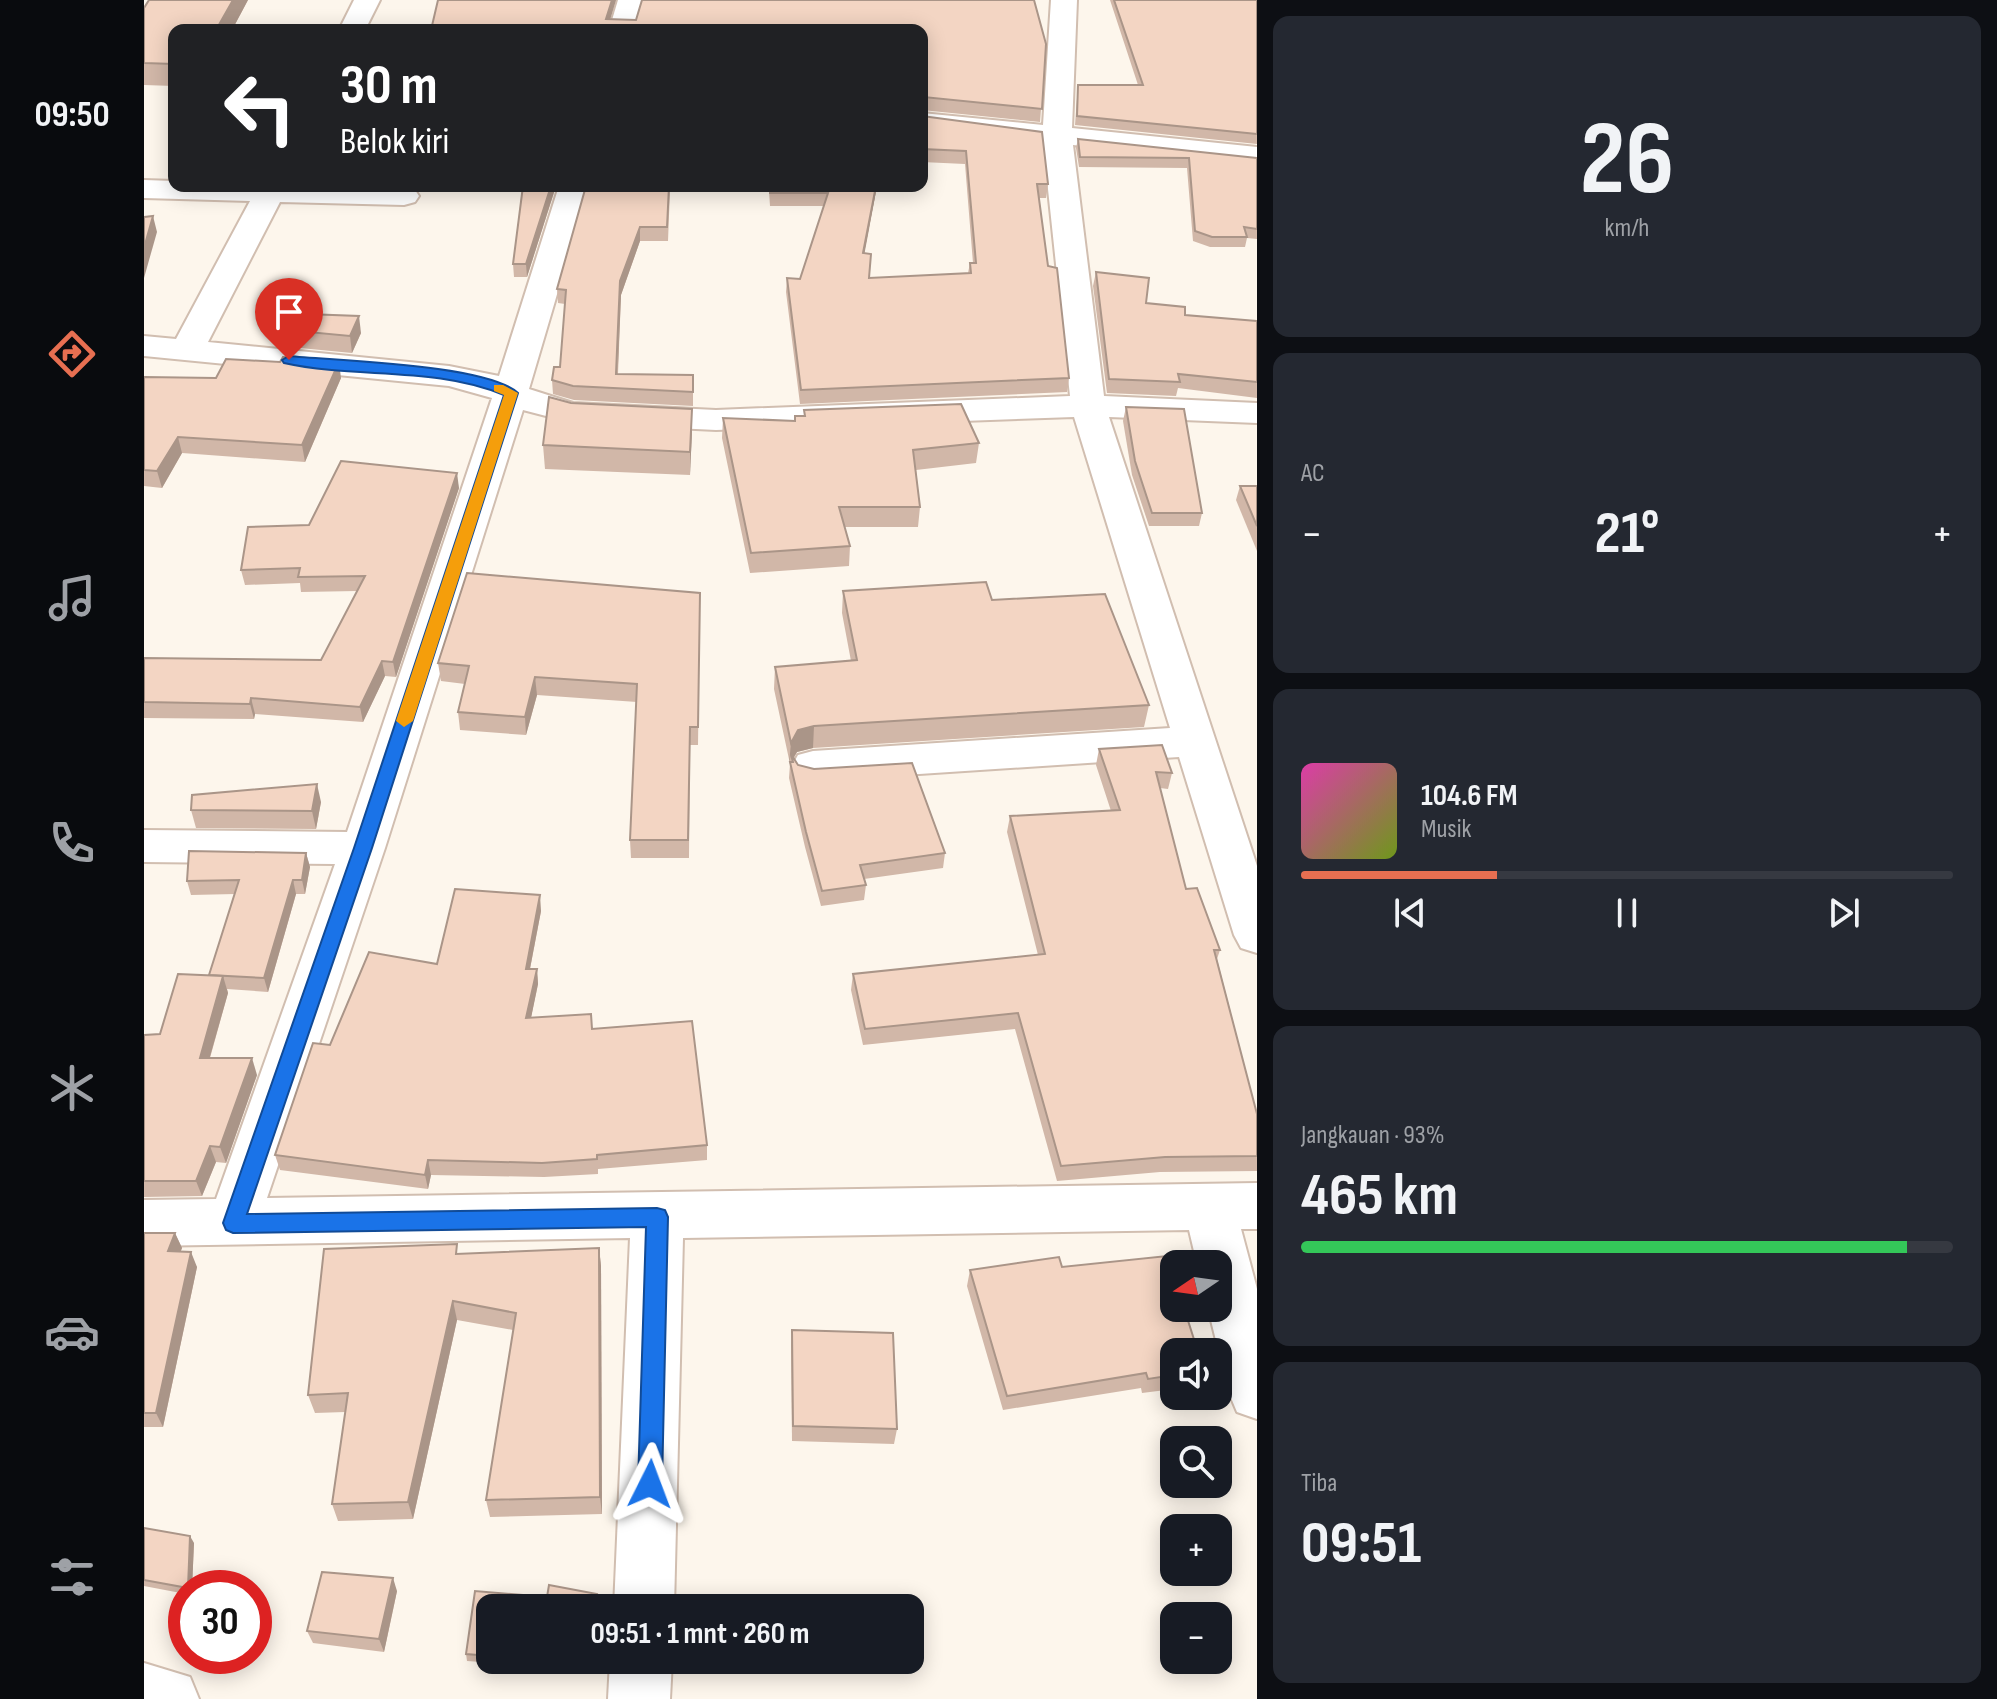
<!DOCTYPE html>
<html lang="id">
<head>
<meta charset="utf-8">
<style>
  body { margin:0; font-family:"Sofia Sans Condensed",sans-serif; background:#242831; color:#f1f3f6; height:100vh; display:flex; flex-direction:column; font-size:30px; white-space:nowrap }
  * { box-sizing:border-box; margin:0 }
  p { font-size:26px; color:#9ea1a6 }
  .icon { flex:none; width:44px; height:44px; fill:none; stroke:currentColor; stroke-width:2; stroke-linecap:round; stroke-linejoin:round }
  .map { position:relative; flex:1; overflow:hidden }
  .side { display:flex; flex-direction:column; gap:16px; padding:16px; background:#0d0f14; width:740px }
  .side>* { flex:none }
  .top-card { position:absolute; left:24px; top:24px; width:760px; height:168px; border-radius:16px; box-shadow:0 4px 20px #0003; background:#202124; color:#fff; overflow:hidden }
  .needle { width:52px; rotate:257deg }
  .buttons { position:absolute; left:1016px; top:1250px; display:grid; gap:16px }
  .buttons a { display:grid; place-items:center; width:72px; height:72px; border-radius:16px; background:#171b24; box-shadow:0 4px 20px #0003; font-size:40px }
  .speed { position:absolute; left:24px; top:1570px; display:flex; gap:16px; font-size:40px; font-weight:700; text-align:center }
  .speed>* { display:grid; place-content:center; width:104px; height:104px; border-radius:50%; background:#171b24; box-shadow:0 4px 20px #0003; line-height:1 }
  .speed .limit { border:12px solid #d22; background:#fff; color:#111 }
  .pin { position:absolute; display:grid; place-items:center; width:68px; height:68px; color:#fff; margin:-82px -34px; border-radius:50% 50% 50% 0; rotate:-45deg; box-shadow:0 0 8px #0007 }
  .pin .icon { rotate:45deg }
  .me { position:absolute; width:88px; margin:-44px; rotate:3deg; stroke-linejoin:round; filter:drop-shadow(0 0 6px #0008) }
  .turn { display:flex; align-items:center; gap:28px; height:168px; padding:0 40px; font-size:36px }
  .turn .icon { width:104px; height:104px; stroke-width:2.5 }
  .turn b { display:block; font-size:56px; line-height:68px }
  .big { font-size:60px; font-weight:700; line-height:1.1 }
  .side .widget { flex:1; display:flex; flex-direction:column; justify-content:center; gap:12px; min-width:0; padding:0 28px; border-radius:16px; background:#242831 }
  .side .dial { align-items:center; gap:0 }
  .dial b { font-size:104px; line-height:1 }
  .song { display:flex; align-items:center; gap:24px }
  .cover { width:96px; height:96px; border-radius:12px; background:linear-gradient(135deg,hsl(320 70% 55%),hsl(80 70% 35%)) }
  .played { height:8px; border-radius:4px; background:linear-gradient(90deg,#e76f51 30%,#363941 30%) }
  .keys { display:flex; justify-content:space-around; direction:ltr }
  .heat { display:flex; justify-content:space-between; align-items:center; font-size:44px; direction:ltr }
  .charge { height:12px; border-radius:6px; background:linear-gradient(90deg,#34c759 93%,#363941 0) }
  .trip { position:absolute; left:332px; top:1594px; width:448px; height:80px; border-radius:16px; background:#171b24; box-shadow:0 4px 20px #0003; font-weight:700; line-height:80px; text-align:center }
  main { display:flex; flex:1; min-height:0 }
  .tab-bar { display:flex; flex-direction:column; width:144px; justify-content:space-around; align-items:center; background:#090b0e; color:#9ea1a6 }
  .tab-bar .icon { width:56px; height:56px }
  .tab-bar .current { color:#e76f51 }
  .tab-bar b { font-size:36px; color:#f1f3f6 }
  .map>svg:first-child { display:block }
</style>
</head>
<body>
<main>
<nav class="tab-bar">
<b>09:50</b>
<svg class="icon current" aria-label="directions" viewBox="0 0 24 24"><path d="M12 3l9 9-9 9-9-9zM9 14v-3h6M13 9l2 2-2 2"/></svg>
<svg class="icon" aria-label="music" viewBox="0 0 24 24"><path d="M9 18V5l10-2v13"/><circle cx="6" cy="18" r="3"/><circle cx="16" cy="16" r="3"/></svg>
<svg class="icon" aria-label="phone" viewBox="0 0 24 24"><path d="M5 4h4l2 5-3 2q2 4 5 5l2-3 5 2v4C11 20 4 13 5 4z"/></svg>
<svg class="icon" aria-label="climate" viewBox="0 0 24 24"><path d="M12 3v18M4 7l16 10M4 17L20 7"/></svg>
<svg class="icon" aria-label="car" viewBox="0 0 24 24"><path d="M5 17H2v-5l4-1 3-4h7l3 4 3 1v5h-3M9 17h6M6 11h13"/><circle cx="7" cy="17" r="2"/><circle cx="17" cy="17" r="2"/></svg>
<svg class="icon" aria-label="filters" viewBox="0 0 24 24"><path d="M4 7h16M4 17h16"/><circle cx="9" cy="7" r="2"/><circle cx="15" cy="17" r="2"/></svg>
</nav>
<div class="map">
<svg width="1113" height="1699" viewBox="0 0 1113 1699">
  <rect width="100%" height="100%" fill="#fdf6ec"/>
  <g fill="none" stroke-linecap="round" stroke-linejoin="round">
    <g stroke="#d1beb0" stroke-width="4">
      <g id="minor">
        <polygon points="210,0 236,0 221,30 195,30"/>
        <polygon points="474,0 500,0 491,30 465,30"/>
        <polygon points="907,0 933,0 928,128 1113,147 1113,165 929,145 960,396 1113,403 1113,423 965,417 1113,866 1113,953 1097,948 1090,935 1035,757 669,781 654,777 648,766 654,755 669,751 1026,728 930,417 572,430 429,423 379,410 241,848 123,1198 1113,1183 1113,1229 1097,1229 1113,1289 1113,1419 1093,1412 1085,1393 1064,1308 1074,1308 1074,1264 1053,1264 1045,1230 539,1238 530,1608 470,1608 486,1238 0,1246 0,1200 72,1199 191,864 0,862 0,830 203,832 348,398 305,386 0,356 0,336 32,339 106,201 0,198 0,180 30,181 30,186 260,187 271,190 275,196 271,202 260,205 136,202 64,342 305,366 355,376 415,186 445,186 385,389 429,403 572,410 926,396 899,142 778,129 778,113 899,125"/>
        <polygon points="466,1660 528,1660 526,1699 464,1699"/>
        <polygon points="0,1663 46,1677 55,1699 0,1699"/>
      </g>
    </g>
    <use href="#minor" fill="#fff" fill-rule="evenodd"/>
  </g>
  <g fill="#d1b7a8">
    <polygon points="5,0 104,0 88,30 30,30 30,86 0,85 0,8"/>
    <polygon points="294,0 472,0 466,19 492,20 498,0 890,0 902,44 896,122 778,110 778,112 778,30 287,30"/>
    <polygon points="966,0 1113,0 1113,144 931,125 934,85 994,85"/>
    <polygon points="778,116 904,184 902,198 895,198 904,266 925,378 923,392 656,404 642,292 643,278 656,279 680,206 626,206 625,191 526,190 524,241 496,241 477,295 474,374 549,375 549,406 430,400 409,394 408,380 416,367 421,304 414,303 413,289 442,186 733,186 720,253 725,278 824,273 826,263 829,263 821,164 778,162"/>
    <polygon points="934,139 1113,158 1113,239 1103,238 1101,247 1066,247 1049,241 1043,168 935,167 932,148"/>
    <polygon points="359,186 412,186 383,277 370,277 369,264 378,190 359,190"/>
    <polygon points="952,272 1002,303 1041,315 1113,321 1113,398 1034,388 1032,396 963,393 949,286"/>
    <polygon points="153,331 217,333 208,353 156,348"/>
    <polygon points="0,377 197,378 161,462 38,453 18,488 0,486"/>
    <polygon points="427,403 548,409 546,475 401,469 399,445"/>
    <polygon points="982,407 1058,513 1055,526 1005,526 988,475 979,421"/>
    <polygon points="660,410 835,443 832,463 772,470 776,507 774,527 701,527 706,546 705,566 606,573 578,438 579,418 650,421 651,416 660,416"/>
    <polygon points="1096,486 1113,486 1113,551 1092,500"/>
    <polygon points="315,488 252,677 241,676 219,722 111,714 110,719 0,718 0,658 177,660 213,591 157,592 156,583 101,585 97,570 165,525"/>
    <polygon points="699,591 848,600 1005,705 1000,727 669,748 653,752 650,758 654,765 801,853 799,868 720,879 722,885 720,900 677,906 661,847 645,778 646,764 630,689 631,667 707,661 698,613"/>
    <polygon points="556,593 554,745 546,745 545,858 487,858 486,840 493,702 393,695 382,735 316,730 314,712 321,684 297,681 294,663"/>
    <polygon points="955,749 1028,773 1024,789 1016,788 1042,889 1076,950 1073,959 1113,1114 1113,1171 1016,1172 913,1181 871,1029 719,1045 707,990 709,974 894,955 863,832 866,816 967,811 952,765"/>
    <polygon points="177,802 172,829 52,828 47,810"/>
    <polygon points="162,853 166,867 161,894 152,894 124,992 83,989 84,993 66,1058 113,1075 82,1163 72,1162 58,1196 0,1197 0,1035 16,1034 65,976 91,894 47,895 43,881"/>
    <polygon points="397,911 386,969 393,969 394,984 387,1017 448,1029 563,1145 563,1160 454,1169 454,1174 400,1177 287,1175 284,1189 136,1170 131,1155 186,1045 293,964"/>
    <polygon points="0,1233 31,1233 38,1248 36,1252 53,1267 19,1427 0,1427"/>
    <polygon points="455,1248 457,1266 458,1514 346,1517 342,1500 369,1330 313,1320 269,1519 194,1521 188,1504 201,1412 171,1413 164,1395 315,1254"/>
    <polygon points="918,1267 1030,1352 1030,1389 998,1393 997,1388 859,1410 823,1286 826,1270"/>
    <polygon points="648,1330 753,1429 750,1444 648,1441 647,1345"/>
    <polygon points="0,1528 50,1543 48,1588 42,1588 42,1594 0,1586"/>
    <polygon points="405,1585 453,1594 454,1601 452,1608 346,1608 346,1660 365,1660 364,1664 323,1661 322,1654 331,1591 403,1597"/>
    <polygon points="253,1591 240,1652 169,1643 163,1631"/>
    <polygon points="410,1660 442,1660 441,1665"/>
  </g>
  <g fill="#aa9588">
    <polygon points="89,0 104,0 88,30 72,30"/>
    <polygon points="468,0 472,0 463,30 462,19"/>
    <polygon points="407,186 412,186 383,277 382,264"/>
    <polygon points="732,186 733,186 718,267 719,253"/>
    <polygon points="9,216 13,232 0,278 0,248"/>
    <polygon points="496,227 496,241 477,295 473,388 476,281"/>
    <polygon points="215,316 217,333 208,353 206,336"/>
    <polygon points="195,362 197,378 161,462 158,445"/>
    <polygon points="548,409 548,432 546,475 546,452"/>
    <polygon points="34,437 38,453 18,488 13,471"/>
    <polygon points="313,473 315,488 252,677 249,662"/>
    <polygon points="238,661 241,676 219,722 216,707"/>
    <polygon points="391,677 393,695 382,735 381,717"/>
    <polygon points="107,698 111,714 110,719 106,704"/>
    <polygon points="670,726 669,748 653,752 648,760 647,754 645,764 647,743 654,730"/>
    <polygon points="173,784 177,802 172,829 168,811"/>
    <polygon points="162,853 166,867 161,894 158,880"/>
    <polygon points="149,880 152,894 124,992 120,978"/>
    <polygon points="396,895 397,911 383,984 382,969"/>
    <polygon points="393,969 394,984 384,1033 382,1018"/>
    <polygon points="79,976 84,993 61,1074 56,1058"/>
    <polygon points="108,1058 113,1075 82,1163 76,1147"/>
    <polygon points="66,1146 72,1162 58,1196 52,1181"/>
    <polygon points="284,1160 287,1175 284,1189 281,1175"/>
    <polygon points="31,1233 38,1248 31,1267 24,1251"/>
    <polygon points="455,1248 457,1266 458,1514 456,1497"/>
    <polygon points="47,1252 53,1267 19,1427 12,1413"/>
    <polygon points="309,1301 313,1320 269,1519 264,1502"/>
    <polygon points="46,1536 50,1543 48,1588 44,1588"/>
    <polygon points="249,1578 253,1591 240,1652 235,1639"/>
  </g>
  <g fill="#f3d5c3" stroke="#aa9588" stroke-width="2">
    <polygon points="5,0 89,0 72,30 30,30 30,64 0,63 0,8"/>
    <polygon points="294,0 468,0 462,19 492,20 498,0 890,0 902,44 898,109 780,97 778,106 778,30 287,30"/>
    <polygon points="970,0 1113,0 1113,134 933,116 934,85 999,85"/>
    <polygon points="778,116 898,132 904,184 893,184 904,266 913,268 925,378 657,390 643,278 656,279 684,193 626,193 626,186 732,186 719,253 727,254 725,278 827,273 826,263 832,263 822,151 778,149"/>
    <polygon points="934,139 1113,158 1113,229 1100,227 1103,237 1068,237 1051,231 1045,158 936,157"/>
    <polygon points="379,186 407,186 382,264 369,264"/>
    <polygon points="442,186 525,186 523,227 496,227 476,281 472,374 549,375 549,392 429,386 408,380 410,367 416,367 422,290 413,289"/>
    <polygon points="9,216 0,248 0,217"/>
    <polygon points="952,272 1005,278 1002,303 1041,307 1041,315 1113,321 1113,382 1034,374 1036,382 965,379"/>
    <polygon points="162,314 215,316 206,336 153,331"/>
    <polygon points="139,357 195,362 158,445 34,437 13,471 0,470 0,377 72,378 82,359 136,362"/>
    <polygon points="405,397 427,403 548,409 546,452 399,445"/>
    <polygon points="817,404 835,443 769,450 776,507 695,507 706,546 607,553 579,418 651,421 651,416 661,416 660,410"/>
    <polygon points="982,407 1040,409 1058,513 1008,513 991,461"/>
    <polygon points="197,461 313,473 249,662 238,661 216,707 107,698 106,704 0,702 0,658 177,660 221,576 154,577 156,568 97,570 104,527 165,525"/>
    <polygon points="1096,486 1113,486 1113,526"/>
    <polygon points="323,573 556,593 554,727 546,727 544,840 486,840 493,684 391,677 381,717 314,712 325,666 294,663"/>
    <polygon points="842,582 848,600 961,594 1005,705 670,726 654,730 647,743 631,667 713,660 699,591"/>
    <polygon points="1018,745 1028,773 1012,772 1042,889 1053,888 1076,950 1070,950 1113,1114 1113,1156 1021,1157 917,1166 874,1013 721,1029 709,974 901,954 866,816 976,810 955,749"/>
    <polygon points="647,754 654,765 670,769 768,763 801,853 716,865 722,885 678,891 662,832 646,762 649,762"/>
    <polygon points="173,784 168,811 47,810 48,795"/>
    <polygon points="45,851 162,853 158,880 149,880 120,978 65,975 95,880 43,881"/>
    <polygon points="311,889 396,895 382,969 393,969 382,1018 447,1014 448,1029 548,1021 563,1145 453,1155 453,1159 398,1163 284,1160 281,1175 131,1155 169,1043 186,1045 225,952 293,964"/>
    <polygon points="34,974 79,976 56,1058 108,1058 76,1147 66,1146 52,1181 0,1181 0,1035 16,1034"/>
    <polygon points="0,1233 31,1233 24,1251 47,1252 12,1413 0,1413"/>
    <polygon points="313,1244 312,1254 455,1248 456,1497 342,1500 372,1313 309,1301 264,1502 188,1504 204,1393 164,1395 180,1249"/>
    <polygon points="1023,1256 1030,1277 1030,1308 1040,1308 1054,1352 1030,1352 1030,1375 1004,1379 1002,1373 863,1396 826,1270 915,1257 918,1267"/>
    <polygon points="648,1330 749,1333 753,1429 649,1426"/>
    <polygon points="0,1528 46,1536 44,1588 0,1580"/>
    <polygon points="178,1572 249,1578 235,1639 163,1631"/>
    <polygon points="405,1585 453,1594 450,1608 346,1608 346,1656 322,1654 331,1591 403,1597"/>
  </g>
  <path fill="#1a73e8" stroke="#114b97" stroke-width="2" d="M145 356C193 361 342 364 374 393L228 848 103 1214 513 1208 521 1210 524 1217 518 1484 515 1493 506 1496 498 1493 494 1484 502 1227 89 1233 82 1230 79 1223 210 848 360 395C291 366 212 379 140 363L138 360Z"/>
  <polygon fill="#f59e0b" points="350,385 359,385 374,393 269,721 260,727 252,721 360,395 350,391"/>
</svg>
<div class="buttons">
<a><svg class="needle" viewBox="-14 -14 28 28"><path d="M0-13l5 13h-10z" fill="#e53935"/><path d="M0 13l5-13h-10z" fill="#9ea1a6"/></svg></a>
<a><svg class="icon" aria-label="sound" viewBox="0 0 24 24"><path d="M4 9h4l5-4v14l-5-4H4zM17 9q2 3 0 6"/></svg></a>
<a><svg class="icon" aria-label="search" viewBox="0 0 24 24"><circle cx="10" cy="10" r="6"/><path d="M15 15l6 6"/></svg></a>
<a>+</a>
<a>−</a>
</div>
<div class="speed"><div class="limit">30</div></div>
<div class="pin" style="left:145px;top:360px;background:#d93025"><svg class="icon" aria-label="arrive" viewBox="0 0 24 24"><path d="M6 21V4h12l-3 4 3 4H6"/></svg></div>
<svg class="me" style="left:506px;top:1484px" viewBox="-20 -20 40 40"><path d="M0-17L14 15 0 8-14 15z" fill="#1a73e8" stroke="#fff" stroke-width="4"/></svg>
<div class="trip">09:51 · 1 mnt · 260 m</div>
<div class="top-card">
<div class="turn"><svg class="icon" aria-label="left" viewBox="0 0 24 24"><path d="M17 20v-9H6M10 6l-5 5 5 5"/></svg><div><b>30 m</b>Belok kiri</div></div>
</div>
</div>
<section class="side">
<div class="widget dial"><b>26</b><p>km/h</p></div>
<div class="widget"><p>AC</p>
<div class="heat"><a>−</a><b class="big">21°</b><a>+</a></div>
</div>
<div class="widget">
<div class="song"><i class="cover"></i><div><b>104.6 FM</b><p>Musik</p></div></div>
<div class="played"></div>
<div class="keys"><svg class="icon" aria-label="previous" viewBox="0 0 24 24"><path d="M18 5L8 12l10 7zM5 5v14"/></svg><svg class="icon" aria-label="pause" viewBox="0 0 24 24"><path d="M8 5v14M16 5v14"/></svg><svg class="icon" aria-label="next" viewBox="0 0 24 24"><path d="M6 5l10 7-10 7zM19 5v14"/></svg></div>
</div>
<div class="widget"><p>Jangkauan · 93%</p><b class="big">465 km</b><div class="charge"></div></div>
<div class="widget"><p>Tiba</p><b class="big">09:51</b></div>
</section>
</main>
</body>
</html>
